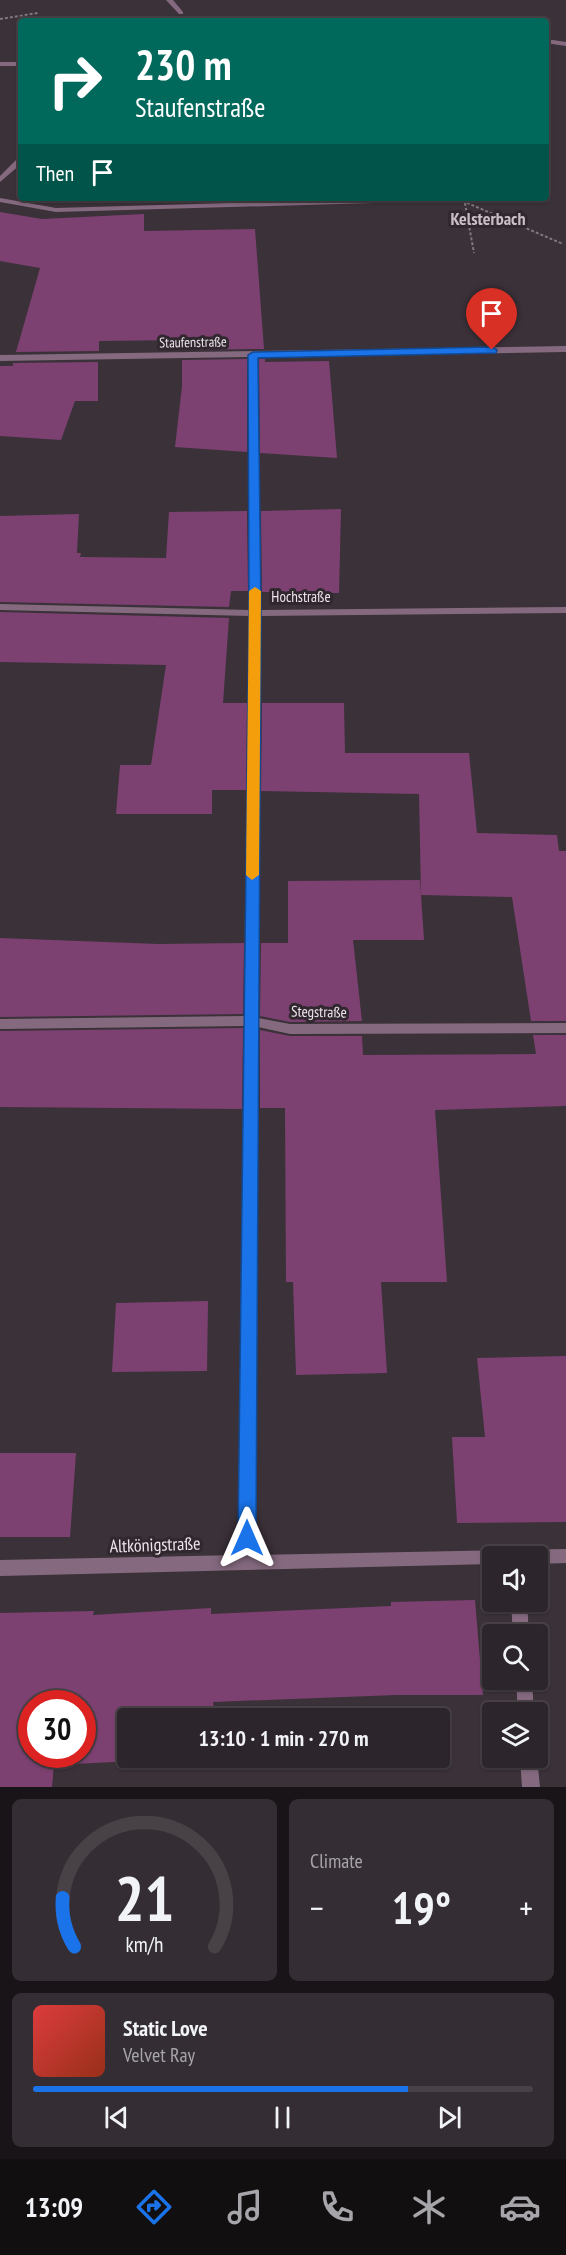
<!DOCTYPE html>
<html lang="en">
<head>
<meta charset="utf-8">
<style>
  body { margin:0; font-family:"PT Sans Narrow",sans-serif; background:#342d33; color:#f1f3f6; height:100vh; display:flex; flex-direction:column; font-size:22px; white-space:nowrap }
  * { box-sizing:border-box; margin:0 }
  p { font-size:20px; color:#a6a5a9 }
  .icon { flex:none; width:33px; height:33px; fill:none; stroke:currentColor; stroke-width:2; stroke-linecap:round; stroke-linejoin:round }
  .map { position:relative; height:1787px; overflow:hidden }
  .details { display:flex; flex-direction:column; gap:12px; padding:12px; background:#181418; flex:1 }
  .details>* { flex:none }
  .banner { position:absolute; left:18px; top:18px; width:531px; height:183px; border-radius:6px; box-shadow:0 2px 4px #0004,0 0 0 2px #484247; background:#00695c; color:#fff; overflow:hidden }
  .fabs { position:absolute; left:482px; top:1546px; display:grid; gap:12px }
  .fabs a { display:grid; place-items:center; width:66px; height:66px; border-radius:6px; background:#2c252b; box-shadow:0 2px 4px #0004,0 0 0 2px #484247; font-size:30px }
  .speed { position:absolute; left:18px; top:1690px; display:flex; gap:12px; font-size:30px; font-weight:700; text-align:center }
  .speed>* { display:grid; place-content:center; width:78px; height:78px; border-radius:50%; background:#2c252b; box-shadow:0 2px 4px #0004,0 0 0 2px #484247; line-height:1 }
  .speed .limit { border:9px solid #d22; background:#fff; color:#111 }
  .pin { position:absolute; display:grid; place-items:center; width:51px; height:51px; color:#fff; margin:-62px -26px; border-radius:50% 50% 50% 0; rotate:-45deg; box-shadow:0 0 6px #0007 }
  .pin .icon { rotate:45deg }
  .me { position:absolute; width:66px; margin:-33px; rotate:0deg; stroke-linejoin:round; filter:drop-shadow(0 0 4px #0008) }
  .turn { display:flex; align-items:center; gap:21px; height:126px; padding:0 18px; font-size:27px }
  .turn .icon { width:78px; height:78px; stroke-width:2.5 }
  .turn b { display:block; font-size:42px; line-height:51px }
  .then { display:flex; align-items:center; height:57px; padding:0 18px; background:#0003; gap:12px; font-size:22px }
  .big { font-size:45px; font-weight:700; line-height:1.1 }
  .details .card { flex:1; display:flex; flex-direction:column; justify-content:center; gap:9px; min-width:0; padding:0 21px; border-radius:9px; background:#342d33 }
  .details .dial { align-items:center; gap:0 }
  .dial svg { height:156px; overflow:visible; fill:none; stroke:#484247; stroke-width:7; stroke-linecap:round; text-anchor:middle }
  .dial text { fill:#f1f3f6; stroke:none }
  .song { display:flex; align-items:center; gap:18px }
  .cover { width:72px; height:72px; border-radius:9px; background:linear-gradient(135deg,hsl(0 70% 55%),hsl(10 70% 35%)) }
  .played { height:6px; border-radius:3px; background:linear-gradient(90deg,#1a73e8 75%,#484247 75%) }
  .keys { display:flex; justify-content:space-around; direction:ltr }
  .heat { display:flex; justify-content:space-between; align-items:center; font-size:33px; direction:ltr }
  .details .tiles { flex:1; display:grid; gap:12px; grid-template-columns:1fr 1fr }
  .card:last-child { grid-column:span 2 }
  .trip { position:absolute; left:117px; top:1708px; width:333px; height:60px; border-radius:6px; background:#2c252b; box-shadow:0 2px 4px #0004,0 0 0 2px #484247; font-weight:700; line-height:60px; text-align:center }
  .dock { display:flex; height:96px; justify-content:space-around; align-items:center; background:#120f11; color:#a6a5a9 }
  .dock .icon { width:42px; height:42px }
  .dock .on { color:#1a73e8 }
  .dock b { font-size:27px; color:#f1f3f6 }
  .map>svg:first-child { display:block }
</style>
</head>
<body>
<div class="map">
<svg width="566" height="1787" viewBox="0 0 566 1787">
  <rect width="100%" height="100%" fill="#3b3139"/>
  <g fill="#7c4171" fill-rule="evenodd">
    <polygon points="0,212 42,219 144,214 144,231 255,229 264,349 182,350 182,340 99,341 99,351 16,352 40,268 0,261"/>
    <polygon points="247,359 247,452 175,447 182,386 182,360"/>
    <polygon points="259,359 265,359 265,362 329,361 337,458 260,453"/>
    <polygon points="98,362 98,401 75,401 61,440 0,436 0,366 13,366 13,363"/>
    <polygon points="341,509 339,593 262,592 261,511"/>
    <polygon points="247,511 248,591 231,591 229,607 0,602 0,516 79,514 77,553 81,553 80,557 166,558 169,512"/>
    <polygon points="0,612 229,618 223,703 247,703 246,790 212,790 212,814 116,814 120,765 151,765 166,665 0,662"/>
    <polygon points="262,703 344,703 345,753 469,753 477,833 557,835 559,851 566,851 566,1021 531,1021 512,897 421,895 419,794 261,791"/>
    <polygon points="420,880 424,940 353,940 362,1021 290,1022 260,1016 261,943 288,943 288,881"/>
    <polygon points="0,938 158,944 244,943 243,1014 0,1017"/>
    <polygon points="243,1028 242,1109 0,1107 0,1031"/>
    <polygon points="260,1030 290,1036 362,1036 363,1055 536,1054 533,1035 566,1035 566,1106 435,1110 447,1282 381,1282 387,1373 296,1375 293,1282 286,1282 285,1108 260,1108"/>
    <polygon points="208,1301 207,1371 112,1372 116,1303"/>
    <polygon points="566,1356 566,1522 457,1523 452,1437 485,1437 477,1358"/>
    <polygon points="0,1453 76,1453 70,1537 0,1537"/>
    <path d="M475 1600 483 1695H396L213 1702 214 1711 152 1714V1719H128V1758H153V1760L54 1765 52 1787H0V1613L94 1611 93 1615 211 1608V1614L391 1606V1602ZM32 1704H82V1755H32Z"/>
  </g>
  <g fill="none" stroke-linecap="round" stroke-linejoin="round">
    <g stroke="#80787e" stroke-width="2" stroke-dasharray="3 2" stroke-linecap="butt">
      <polyline points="0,19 38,13"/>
      <polyline points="464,198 474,253"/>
      <polyline points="402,201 465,202 563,244"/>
    </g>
    <polygon fill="#856a7f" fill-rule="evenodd" points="166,0 173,0 183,12 183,14 179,14"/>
    <g fill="#856a7f" fill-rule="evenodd">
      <polygon points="18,158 21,158 21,164 0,182 0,176"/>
      <polygon points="0,198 56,208 374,199 378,201 374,203 56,212 0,202"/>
      <polygon points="566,346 566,352 257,357 260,610 566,607 566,613 260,616 258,1018 290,1024 566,1023 566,1033 290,1034 258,1027 255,1555 566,1549 566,1563 537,1564 537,1557 492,1557 492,1564 0,1576 0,1560 239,1555 245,1026 0,1029 0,1019 245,1016 250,616 0,610 0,604 250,610 249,357 0,361 0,355"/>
      <polygon points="511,1602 527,1602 529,1635 513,1635"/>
      <polygon points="516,1680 532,1680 534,1713 518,1713"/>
      <polygon points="537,1757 540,1787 522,1787 520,1758"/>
    </g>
    <g fill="#856a7f" fill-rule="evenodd">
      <polygon points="546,39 566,42 566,46 546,43"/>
      <rect x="0" y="62" width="21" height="4"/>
    </g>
  </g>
  <polygon fill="#1a73e8" stroke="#114b97" stroke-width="1.5" points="492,347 497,350 496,353 258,358 261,613 256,1538 253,1544 247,1546 241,1544 238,1538 249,613 248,355 253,352"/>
  <polygon fill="#f59e0b" points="255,587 261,591 259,875 252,880 246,875 249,591"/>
  <g text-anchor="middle" stroke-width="6" stroke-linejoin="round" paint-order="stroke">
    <g font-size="14" fill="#ece6eb" stroke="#31272f">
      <text transform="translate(193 342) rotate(-1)" y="5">Staufenstraße</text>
    </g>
    <g font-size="15" fill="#ece6eb" stroke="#31272f">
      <text x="301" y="602">Hochstraße</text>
      <text transform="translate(319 1012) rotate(1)" y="5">Stegstraße</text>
    </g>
    <g font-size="18" font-weight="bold" fill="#cbbec7" stroke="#31272f">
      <text x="488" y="225">Kelsterbach</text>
    </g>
    <g font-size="18" fill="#ece6eb" stroke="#31272f">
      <text transform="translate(155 1545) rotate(-2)" y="6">Altkönigstraße</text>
    </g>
  </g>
</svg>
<div class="fabs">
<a><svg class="icon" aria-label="sound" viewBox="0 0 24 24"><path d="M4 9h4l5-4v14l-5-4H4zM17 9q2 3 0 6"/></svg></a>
<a><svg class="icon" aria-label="search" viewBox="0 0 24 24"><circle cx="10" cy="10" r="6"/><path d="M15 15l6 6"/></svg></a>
<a><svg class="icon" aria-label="layers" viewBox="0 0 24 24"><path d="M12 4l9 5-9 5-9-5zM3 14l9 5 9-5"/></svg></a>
</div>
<div class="speed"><div class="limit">30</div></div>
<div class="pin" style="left:492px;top:350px;background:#d93025"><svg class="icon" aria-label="arrive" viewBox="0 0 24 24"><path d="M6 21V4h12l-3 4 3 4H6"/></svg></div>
<svg class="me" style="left:247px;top:1538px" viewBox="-20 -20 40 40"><path d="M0-17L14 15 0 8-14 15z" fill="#1a73e8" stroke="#fff" stroke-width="4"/></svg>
<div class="trip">13:10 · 1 min · 270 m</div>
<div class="banner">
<div class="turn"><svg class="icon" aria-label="right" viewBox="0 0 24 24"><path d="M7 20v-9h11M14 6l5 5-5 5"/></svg><div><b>230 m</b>Staufenstraße</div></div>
<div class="then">Then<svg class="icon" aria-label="arrive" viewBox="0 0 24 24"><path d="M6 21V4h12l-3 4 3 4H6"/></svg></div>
</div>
</div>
<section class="details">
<div class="tiles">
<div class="card dial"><svg viewBox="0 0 100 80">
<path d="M14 69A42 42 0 1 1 86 69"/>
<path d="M14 69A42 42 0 0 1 8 44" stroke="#1a73e8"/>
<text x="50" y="56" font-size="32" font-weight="700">21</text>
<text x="50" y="72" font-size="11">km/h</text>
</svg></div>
<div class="card"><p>Climate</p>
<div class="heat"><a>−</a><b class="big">19°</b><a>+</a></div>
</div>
<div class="card">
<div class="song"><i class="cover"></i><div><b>Static Love</b><p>Velvet Ray</p></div></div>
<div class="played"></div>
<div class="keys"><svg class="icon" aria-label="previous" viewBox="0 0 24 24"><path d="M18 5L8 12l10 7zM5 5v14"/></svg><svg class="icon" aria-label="pause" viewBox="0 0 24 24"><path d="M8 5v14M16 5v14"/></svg><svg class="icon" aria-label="next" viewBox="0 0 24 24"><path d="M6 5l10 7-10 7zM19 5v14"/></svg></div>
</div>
</div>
</section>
<nav class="dock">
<b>13:09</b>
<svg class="icon on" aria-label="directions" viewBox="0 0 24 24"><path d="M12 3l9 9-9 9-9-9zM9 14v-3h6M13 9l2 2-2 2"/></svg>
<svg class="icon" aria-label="music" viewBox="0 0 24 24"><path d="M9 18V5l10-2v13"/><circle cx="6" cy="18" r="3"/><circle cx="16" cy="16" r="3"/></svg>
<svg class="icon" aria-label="phone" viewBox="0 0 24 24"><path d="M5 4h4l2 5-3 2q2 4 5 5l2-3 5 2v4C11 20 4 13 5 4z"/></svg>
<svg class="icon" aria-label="climate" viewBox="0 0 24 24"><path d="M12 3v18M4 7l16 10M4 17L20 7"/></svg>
<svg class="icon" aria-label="car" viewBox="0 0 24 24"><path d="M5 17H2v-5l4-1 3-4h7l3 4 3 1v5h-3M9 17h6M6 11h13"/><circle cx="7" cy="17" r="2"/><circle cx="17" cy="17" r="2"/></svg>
</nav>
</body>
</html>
